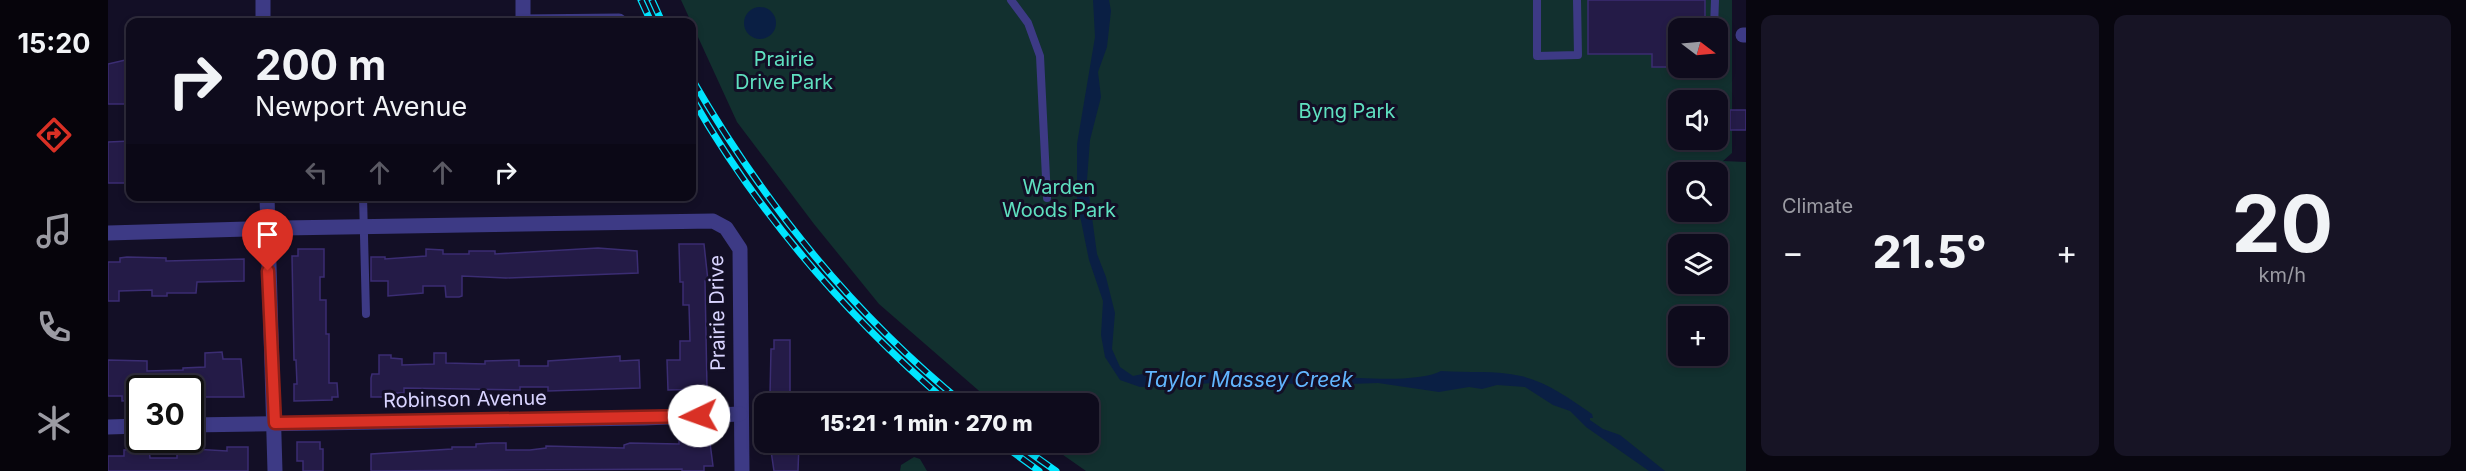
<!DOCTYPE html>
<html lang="en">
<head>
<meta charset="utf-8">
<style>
  body { margin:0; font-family:Inter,sans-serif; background:#171425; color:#f1f3f6; height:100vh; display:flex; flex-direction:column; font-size:22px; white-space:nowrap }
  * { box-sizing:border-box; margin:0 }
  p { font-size:20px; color:#9b9ba3 }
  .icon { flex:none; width:33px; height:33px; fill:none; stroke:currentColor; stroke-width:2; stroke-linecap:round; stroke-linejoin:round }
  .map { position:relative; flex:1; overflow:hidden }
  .details { display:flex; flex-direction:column; gap:15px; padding:15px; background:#08060f; width:720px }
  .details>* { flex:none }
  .hud { position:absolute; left:18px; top:18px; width:570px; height:183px; border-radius:12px; box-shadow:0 3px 9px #0003,0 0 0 2px #2e2b3b; background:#0e0b1c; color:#f1f3f6; overflow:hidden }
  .needle { width:39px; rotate:106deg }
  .tools { position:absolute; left:1560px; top:18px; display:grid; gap:12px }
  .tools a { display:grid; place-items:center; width:60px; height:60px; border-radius:12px; background:#0e0b1c; box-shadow:0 3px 9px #0003,0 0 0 2px #2e2b3b; font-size:30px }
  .speed { position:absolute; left:18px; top:375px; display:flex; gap:12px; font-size:30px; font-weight:700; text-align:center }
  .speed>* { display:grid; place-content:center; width:78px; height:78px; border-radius:50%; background:#0e0b1c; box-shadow:0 3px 9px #0003,0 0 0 2px #2e2b3b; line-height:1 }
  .speed .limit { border:3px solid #111; border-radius:9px; background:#fff; color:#111 }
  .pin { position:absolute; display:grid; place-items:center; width:51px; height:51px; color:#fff; margin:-62px -26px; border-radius:50% 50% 50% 0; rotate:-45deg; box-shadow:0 0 6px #0007 }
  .pin .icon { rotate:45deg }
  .me { position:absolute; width:66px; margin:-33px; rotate:267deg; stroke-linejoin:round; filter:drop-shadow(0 0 4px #0008) }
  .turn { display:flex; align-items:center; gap:21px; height:126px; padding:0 30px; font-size:27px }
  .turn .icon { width:78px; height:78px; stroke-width:2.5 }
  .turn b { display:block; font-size:42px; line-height:51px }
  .lanes { display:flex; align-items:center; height:57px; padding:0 30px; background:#0003; justify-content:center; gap:30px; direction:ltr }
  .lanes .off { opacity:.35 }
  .big { font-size:45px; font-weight:800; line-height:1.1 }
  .details .widget { flex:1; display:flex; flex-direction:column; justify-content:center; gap:9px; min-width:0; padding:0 21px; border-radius:12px; background:#171425 }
  .details .dial { align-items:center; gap:0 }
  .dial b { font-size:78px; line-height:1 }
  .heat { display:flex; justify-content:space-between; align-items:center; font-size:33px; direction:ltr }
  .details .tiles { flex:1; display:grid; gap:15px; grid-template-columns:repeat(2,1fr) }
  .trip { position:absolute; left:646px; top:393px; width:345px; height:60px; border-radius:12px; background:#0e0b1c; box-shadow:0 3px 9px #0003,0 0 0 2px #2e2b3b; font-weight:800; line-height:60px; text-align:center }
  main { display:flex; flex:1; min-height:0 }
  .menu { display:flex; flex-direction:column; width:108px; justify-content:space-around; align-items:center; background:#06040b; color:#9b9ba3 }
  .menu .icon { width:42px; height:42px }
  .menu .active { color:#d93025 }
  .menu b { font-size:27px; color:#f1f3f6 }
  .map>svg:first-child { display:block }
</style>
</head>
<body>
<main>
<nav class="menu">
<b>15:20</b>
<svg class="icon active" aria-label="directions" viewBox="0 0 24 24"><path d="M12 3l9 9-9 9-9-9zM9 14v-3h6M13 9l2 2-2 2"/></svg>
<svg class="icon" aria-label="music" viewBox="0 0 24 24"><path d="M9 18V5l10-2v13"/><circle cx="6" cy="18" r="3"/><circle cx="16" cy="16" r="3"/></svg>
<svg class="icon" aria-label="phone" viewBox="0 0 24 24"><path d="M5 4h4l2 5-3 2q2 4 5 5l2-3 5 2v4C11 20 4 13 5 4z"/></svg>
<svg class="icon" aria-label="climate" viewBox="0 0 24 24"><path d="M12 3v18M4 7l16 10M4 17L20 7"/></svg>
</nav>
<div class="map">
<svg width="1638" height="471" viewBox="0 0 1638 471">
  <rect width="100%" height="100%" fill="#130f26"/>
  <g fill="#12302f" fill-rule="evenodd">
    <path d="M573 0H1624V153L1615 161 1638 162V471H978L938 443 981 442V404L885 403 771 304 706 224 629 122ZM1570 28H1610V68H1570ZM1570 100H1610V140H1570ZM1570 172H1610V212H1570ZM1570 244H1610V284H1570ZM1570 316H1610V356H1570Z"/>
    <polygon points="806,457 812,459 819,471 792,471 793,465"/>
  </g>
  <g fill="#0a1f44">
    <path d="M985 0H1001L1003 11 999 47 990 72 993 97 982 140 979 180 989 254 998 277 1007 313 1004 349 1012 367 1025 376C1055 369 1087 372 1117 374 1138 376 1160 371 1182 373 1215 375 1305 386 1333 371 1359 373 1388 370 1413 376 1439 382 1462 399 1484 414L1485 418H1482V420L1495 429 1512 435 1557 471H1541L1478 427 1462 411 1445 405 1417 387 1389 385 1374 389 1361 387 1331 392 1270 383 1214 385 1164 383 1145 386 1103 383 1065 387H1032L1012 380 997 357 993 335 995 301 981 260 969 201V144L987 37Z"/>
    <circle cx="652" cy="23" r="16"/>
  </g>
  <g fill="#241b47" stroke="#3b2d73" stroke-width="1.5">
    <polygon points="1480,0 1597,0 1597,28 1570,28 1570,67 1544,67 1544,54 1480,54"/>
    <polygon points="22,59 22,104 0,104 0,64"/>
    <rect x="1622" y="110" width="16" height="20"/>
    <polygon points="22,141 22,183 0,183 0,142"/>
    <polygon points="571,244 596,244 600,281 597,281 599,389 560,390 559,360 572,360 572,341 582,341 581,305 575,305 575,282 572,282"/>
    <polygon points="490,248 529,251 530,273 398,278 354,276 354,296 351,297 338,297 337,286 315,286 315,293 280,296 280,281 263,281 263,257 277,257 277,259 318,256 318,249 335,250 335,254 361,254 361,251 387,251 387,254"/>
    <polygon points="190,249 216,249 216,277 212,277 212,300 218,300 218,334 221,334 221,383 229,383 230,397 224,397 224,400 186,401 186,384 189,384 188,360 186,360 184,256 190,256"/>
    <polygon points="19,257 58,258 58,261 136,259 136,281 89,282 88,293 59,293 59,296 44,296 44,290 11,291 11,301 0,301 0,262 12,262 12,258"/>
    <polygon points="666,340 682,340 682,404 665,404 665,396 662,395 663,349 666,349"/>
    <polygon points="114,352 115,359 133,359 136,397 82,397 82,388 32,388 32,400 14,401 14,396 0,396 0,360 39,361 39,371 75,370 75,368 97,367 97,353"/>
    <polygon points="326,353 338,353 338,363 377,364 377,361 411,360 411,366 440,366 440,361 512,356 512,361 531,360 532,388 440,391 440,387 412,387 412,390 296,388 296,393 285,393 284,397 263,397 263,378 264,374 271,374 271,355 283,355 283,358 294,359 294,365 326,364"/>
    <polygon points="571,435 601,435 605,466 596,466 596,471 574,471 574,469 263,471 263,454 344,449 344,447 368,447 368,444 384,443 398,443 398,450 422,450 438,448 438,446 516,448 516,445 522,443 571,444"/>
    <polygon points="189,442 212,442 212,449 215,449 215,471 195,471 195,461 189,461"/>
    <polygon points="691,443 690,471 666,471 662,444"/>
    <polygon points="29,447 41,447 42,458 69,458 69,448 119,451 119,447 140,447 140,471 0,471 0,456 16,456 16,450 29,449"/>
  </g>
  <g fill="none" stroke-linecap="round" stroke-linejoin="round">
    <g stroke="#3d3a85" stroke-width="8">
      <polyline points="903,0 920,23 932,56 939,198"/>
      <polyline points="1429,0 1429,56 1470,55 1469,0"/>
      <polyline points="1606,28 1607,0"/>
      <polyline points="255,196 258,314"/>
    </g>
    <g stroke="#3d3a85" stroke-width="15">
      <polyline points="155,0 155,22"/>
      <polyline points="415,0 415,22"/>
      <polyline points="413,22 511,21"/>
      <polyline points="1635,35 1638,35"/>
      <polyline points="159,196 167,471"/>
      <polyline points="0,233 175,228 605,221 618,228 632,249 634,471"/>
      <polyline points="82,425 536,418 632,414"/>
      <polyline points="0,427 32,426"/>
    </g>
    <g stroke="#00e5ff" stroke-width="7">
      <g id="rail">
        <polyline points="533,0 543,22"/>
        <polyline points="544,0 554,22"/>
        <path d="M584 79C655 202 745 314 856 404"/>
        <path d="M584 98C651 215 739 316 841 404"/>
        <polyline points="891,442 931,471"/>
        <polyline points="907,442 948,471"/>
      </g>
    </g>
    <use href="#rail" stroke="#130f26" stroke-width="4.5" stroke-dasharray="14" stroke-linecap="butt"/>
  </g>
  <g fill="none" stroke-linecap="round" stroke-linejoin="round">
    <g stroke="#8d1f18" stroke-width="15">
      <polyline id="route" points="160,271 167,423 591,416"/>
    </g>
    <use href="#route" stroke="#d93025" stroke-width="10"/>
  </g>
  <g text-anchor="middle" stroke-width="6" stroke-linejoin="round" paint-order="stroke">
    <g font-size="20" fill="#5fe0c0" stroke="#130f26">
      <text x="676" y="66">Prairie<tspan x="676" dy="23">Drive Park</tspan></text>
      <text x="1239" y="118">Byng Park</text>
      <text x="951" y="194">Warden<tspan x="951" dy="23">Woods Park</tspan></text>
    </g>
    <g font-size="20" fill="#d9d4ff" stroke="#130f26">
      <text transform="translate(609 313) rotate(-91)" y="7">Prairie Drive</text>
      <text transform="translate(357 399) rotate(-1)" y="7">Robinson Avenue</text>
    </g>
    <g font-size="21" font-style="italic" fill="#62b6ff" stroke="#130f26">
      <text x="1140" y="387">Taylor Massey Creek</text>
    </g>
  </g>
</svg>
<div class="tools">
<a><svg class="needle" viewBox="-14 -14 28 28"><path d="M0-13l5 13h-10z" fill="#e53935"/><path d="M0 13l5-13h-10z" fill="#9b9ba3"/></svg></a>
<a><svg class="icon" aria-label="sound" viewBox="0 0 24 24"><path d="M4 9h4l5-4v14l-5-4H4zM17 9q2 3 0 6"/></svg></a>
<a><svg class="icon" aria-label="search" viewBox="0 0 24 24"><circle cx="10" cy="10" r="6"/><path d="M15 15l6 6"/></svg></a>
<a><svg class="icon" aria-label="layers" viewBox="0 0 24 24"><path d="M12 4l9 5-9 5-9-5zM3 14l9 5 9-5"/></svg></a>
<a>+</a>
</div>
<div class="speed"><div class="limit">30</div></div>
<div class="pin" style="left:160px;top:271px;background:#d93025"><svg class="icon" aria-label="arrive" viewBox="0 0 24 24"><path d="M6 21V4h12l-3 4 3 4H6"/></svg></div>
<svg class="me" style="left:591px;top:416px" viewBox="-20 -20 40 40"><circle r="19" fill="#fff"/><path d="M0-13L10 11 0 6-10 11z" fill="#d93025"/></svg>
<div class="trip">15:21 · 1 min · 270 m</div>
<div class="hud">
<div class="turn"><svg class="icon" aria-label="right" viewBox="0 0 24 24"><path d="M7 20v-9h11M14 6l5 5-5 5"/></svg><div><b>200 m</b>Newport Avenue</div></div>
<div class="lanes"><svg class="icon off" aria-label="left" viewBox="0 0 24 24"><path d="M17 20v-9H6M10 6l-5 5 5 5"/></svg><svg class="icon off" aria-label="ahead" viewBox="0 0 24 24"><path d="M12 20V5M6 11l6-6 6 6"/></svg><svg class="icon off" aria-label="ahead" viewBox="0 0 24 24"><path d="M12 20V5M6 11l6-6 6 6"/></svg><svg class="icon" aria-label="right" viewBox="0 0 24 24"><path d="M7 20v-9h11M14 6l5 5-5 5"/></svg></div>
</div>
</div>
<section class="details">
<div class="tiles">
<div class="widget"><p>Climate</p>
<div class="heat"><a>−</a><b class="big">21.5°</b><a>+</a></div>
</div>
<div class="widget dial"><b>20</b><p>km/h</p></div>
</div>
</section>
</main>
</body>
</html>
